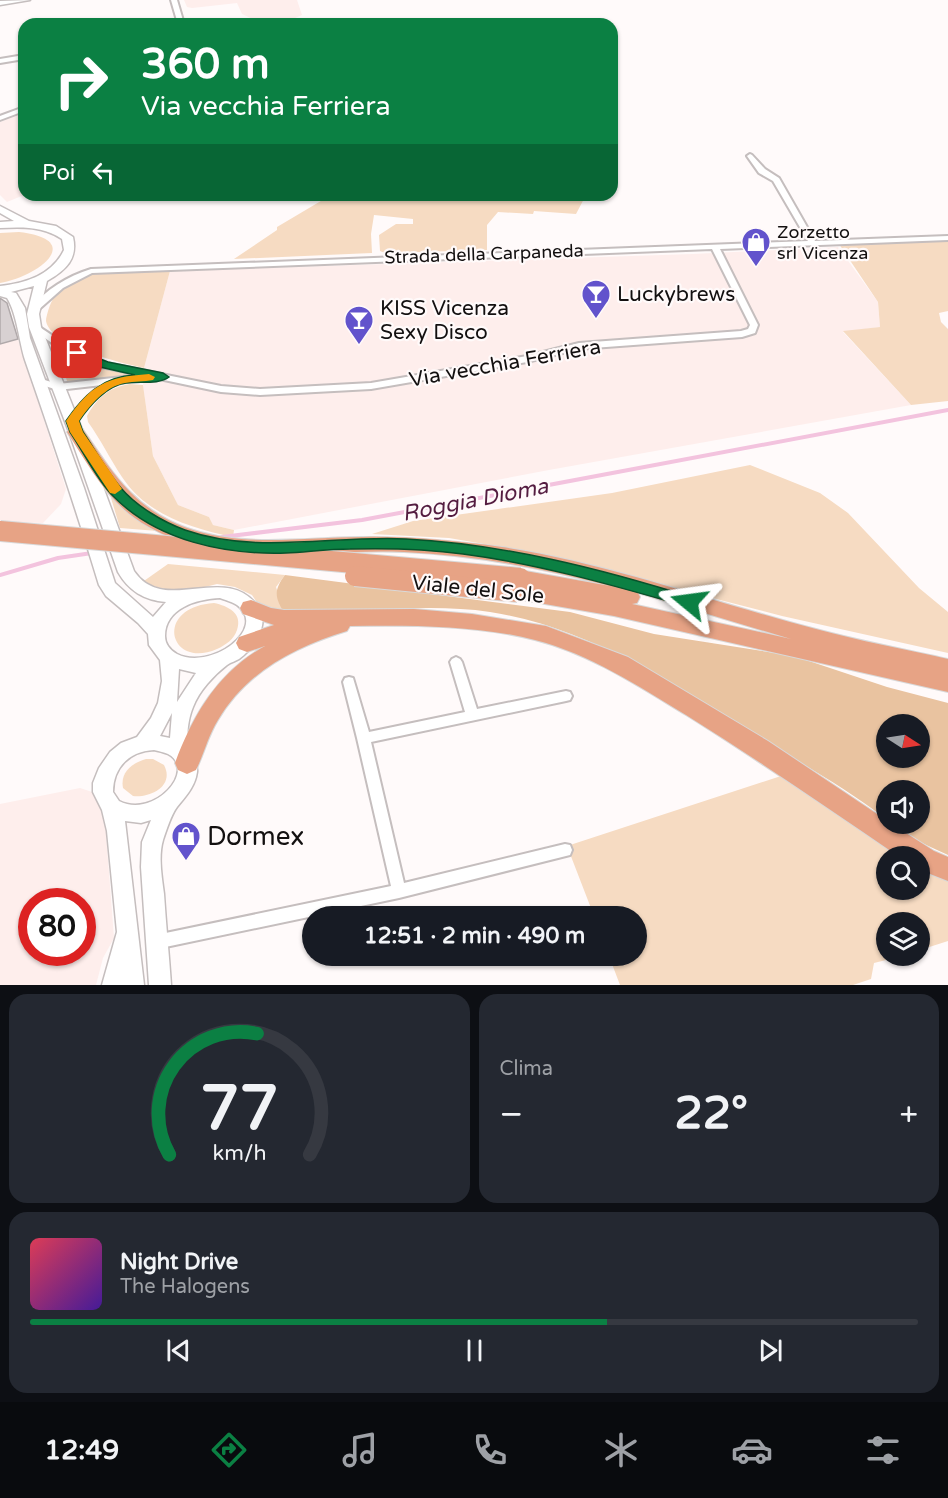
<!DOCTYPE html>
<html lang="it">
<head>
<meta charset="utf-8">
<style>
  body { margin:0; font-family:"Varela Round",sans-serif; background:#242831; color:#f1f3f6; height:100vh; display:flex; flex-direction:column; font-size:22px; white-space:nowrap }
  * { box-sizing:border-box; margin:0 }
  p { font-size:20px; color:#9ea1a6 }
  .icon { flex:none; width:33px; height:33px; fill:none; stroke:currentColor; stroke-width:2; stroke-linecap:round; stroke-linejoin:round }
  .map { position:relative; height:985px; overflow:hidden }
  .drawer { display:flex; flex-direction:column; gap:9px; padding:9px; background:#0d0f14; flex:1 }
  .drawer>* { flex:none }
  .guide { position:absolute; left:18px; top:18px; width:600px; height:183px; border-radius:18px; box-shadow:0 2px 4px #0004; background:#0b8043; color:#fff; overflow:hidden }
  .needle { width:39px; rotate:102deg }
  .tools { position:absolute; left:876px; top:714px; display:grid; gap:12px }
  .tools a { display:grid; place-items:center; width:54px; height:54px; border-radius:50%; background:#171b24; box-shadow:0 2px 4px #0004; font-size:30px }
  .speed { position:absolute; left:18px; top:888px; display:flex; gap:12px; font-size:30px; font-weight:700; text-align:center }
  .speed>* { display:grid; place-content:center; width:78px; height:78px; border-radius:50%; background:#171b24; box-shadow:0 2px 4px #0004; line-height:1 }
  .speed .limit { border:9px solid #d22; background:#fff; color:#111 }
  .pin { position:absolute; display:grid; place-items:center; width:51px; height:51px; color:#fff; margin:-26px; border-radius:12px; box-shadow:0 3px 9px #0006 }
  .me { position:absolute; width:66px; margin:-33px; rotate:286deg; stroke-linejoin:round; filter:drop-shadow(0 0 4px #0008) }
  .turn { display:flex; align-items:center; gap:21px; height:126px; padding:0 24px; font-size:27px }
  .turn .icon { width:78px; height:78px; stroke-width:2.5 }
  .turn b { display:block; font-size:42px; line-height:51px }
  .then { display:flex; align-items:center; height:57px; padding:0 24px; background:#0003; gap:12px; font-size:22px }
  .big { font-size:45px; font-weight:700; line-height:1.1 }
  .drawer .tile { flex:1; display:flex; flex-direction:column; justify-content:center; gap:9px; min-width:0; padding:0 21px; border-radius:18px; background:#242831 }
  .drawer .dial { align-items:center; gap:0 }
  .dial svg { height:156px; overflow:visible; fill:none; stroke:#363941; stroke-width:7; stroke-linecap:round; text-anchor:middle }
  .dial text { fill:#f1f3f6; stroke:none }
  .song { display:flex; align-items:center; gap:18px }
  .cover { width:72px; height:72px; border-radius:9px; background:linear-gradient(135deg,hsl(350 70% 55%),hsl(260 70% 35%)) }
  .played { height:6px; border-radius:3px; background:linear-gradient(90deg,#0b8043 65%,#363941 65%) }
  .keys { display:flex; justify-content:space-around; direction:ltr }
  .heat { display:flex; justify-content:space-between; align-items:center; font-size:33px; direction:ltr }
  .drawer .tiles { flex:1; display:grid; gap:9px; grid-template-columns:1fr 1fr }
  .tile:last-child { grid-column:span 2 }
  .trip { position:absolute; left:302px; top:906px; width:345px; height:60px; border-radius:30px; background:#171b24; box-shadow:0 2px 4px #0004; font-weight:700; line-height:60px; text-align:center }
  .tabs { display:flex; height:96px; justify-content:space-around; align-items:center; background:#090b0e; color:#9ea1a6 }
  .tabs .icon { width:42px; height:42px }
  .tabs .on { color:#0b8043 }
  .tabs b { font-size:27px; color:#f1f3f6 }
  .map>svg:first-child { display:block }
</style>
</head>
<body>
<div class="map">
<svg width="948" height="985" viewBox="0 0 948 985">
  <rect width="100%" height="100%" fill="#fffafa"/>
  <g fill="#feeeec" fill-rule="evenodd">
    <polygon points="184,0 297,0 302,15 288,21 259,22 242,14 237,3 192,8 187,7"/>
    <polygon points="24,113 24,195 7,202 0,195 0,122"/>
    <polygon points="838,247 878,302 880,327 843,332 911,405 549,470 234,530 213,525 209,517 178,505 153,456 143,385 144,368 170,271 693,254"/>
    <polygon points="18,339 66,489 61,504 43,523 0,522 0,344"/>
    <path d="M80 788 92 792 99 801 105 820 114 938 103 958 96 985H0V804ZM32 902H82V952H32Z"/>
  </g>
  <g fill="#f6dbc2">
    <polygon points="331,195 586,195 576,214 534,211 533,214 498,212 487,225 487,250 385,253 380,251 379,235 396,224 413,224 413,219 374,215 371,234 372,253 234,259 277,230 277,227"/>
    <path d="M19 232C87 240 37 277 0 283V233Z"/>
    <polygon points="948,240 948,311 939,313 941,322 948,329 948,401 911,405 843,331 880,327 878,302 837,241"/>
    <path d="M170 271 144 368C122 363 51 347 46 321 46 316 50 304 53 299 58 291 86 275 96 273 120 269 146 271 170 271Z"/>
    <polygon points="57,348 92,364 132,375 69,382 67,381"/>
    <path d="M130 384 143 385 153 456 178 505 209 517 213 525 234 530 233 537C191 528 147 515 122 477 110 459 101 440 88 422L87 416C98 397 108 388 130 384Z"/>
    <polygon points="750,465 820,493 848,513 919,588 948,612 948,653 782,616 537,553 449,538 372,534 413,521 612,493"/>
    <polygon points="114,496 170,532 120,528 111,498"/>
    <polygon points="168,564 285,575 276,587 285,614 258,604 252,595 235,587 217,584 181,593 141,583"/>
    <path d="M214 603C228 606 243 613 237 630 234 639 226 645 217 649 169 670 153 607 214 603Z"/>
    <path d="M146 759H153L164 765C175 786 150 798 133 796L123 788C120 772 132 763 146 759Z"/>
    <polygon points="781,776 909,856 886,856 886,890 920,890 920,863 948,879 948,941 920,950 920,922 886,922 886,956 902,956 874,963 871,979 853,985 620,985 609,956 636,956 636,916 594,916 567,846"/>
  </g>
  <path fill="#e9c3a0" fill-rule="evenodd" d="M285 575 570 612 654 634 794 656 887 687 948 703V855L913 839 893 824H920V790H886V819C843 786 795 760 748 731 666 681 587 627 490 612 424 602 351 614 285 614 275 598 273 591 285 575ZM886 724H920V758H886Z"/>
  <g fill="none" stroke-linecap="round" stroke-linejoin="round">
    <g stroke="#f3c3de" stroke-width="4">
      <polyline points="222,537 362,520 948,410"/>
      <polyline points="0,575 58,558 92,553"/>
    </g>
  </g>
  <polygon fill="#d8d1d2" stroke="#b0a9aa" stroke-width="1.5" points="0,298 7,303 18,339 0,344"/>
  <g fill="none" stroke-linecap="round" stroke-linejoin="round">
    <g stroke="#c5bebe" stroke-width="4">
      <g id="street">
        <polygon points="171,0 177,0 184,24 178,24"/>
        <polygon points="24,55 24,59 0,63 0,59"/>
        <polygon points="24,107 24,111 0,120 0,116"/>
        <path d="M750 154 752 155 765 169 779 178 815 241 948 236V240L720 249 758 325 755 333 742 337 579 349 527 362 371 389 260 395 221 392 145 376V380C137 382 129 381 121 383 102 387 86 408 75 423L72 424 67 421C77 407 88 394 102 385L58 390 35 383 33 381 38 378 58 384 141 375 101 367 62 350 32 329V325L35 324 68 346 107 363 221 386 260 389 371 383 527 356 579 343 741 331 748 329 750 325 712 249 92 273 63 288 37 311H31L30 309C45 290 68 276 91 269L808 241 773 181 759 173 747 156Z"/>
        <polygon points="456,657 460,659 462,662 477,709 566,691 570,692 572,696 570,700 566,701 371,742 404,883 565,844 570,845 572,850 570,855 399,898 156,949 151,947 148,942 151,937 156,935 391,886 357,738 343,682 345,678 349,677 353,678 369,732 465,712 450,662 452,659"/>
      </g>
    </g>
    <g stroke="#c5bebe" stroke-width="3">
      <g id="secondary">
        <polygon points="30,0 0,5 0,1"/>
        <path d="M0 206 29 221 56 226 73 237C78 259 66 270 47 281L39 314 41 327 83 432 134 571C165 617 227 560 259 608 270 625 253 649 239 659 236 661 231 662 227 665 214 675 199 691 193 707 188 719 185 739 190 751 193 757 198 764 197 772 195 787 185 797 177 807 171 815 166 831 163 840 158 857 162 878 164 894 166 925 169 955 171 985H149L141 867 142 842 151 820 141 823 125 821 144 985H102L117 932 107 831 102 810 93 792V783L99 768 110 752 121 743 137 737 151 718 158 703 162 681 160 660 149 645 148 634 138 623 106 596 99 585C76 509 51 435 25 360 19 341 17 314 7 298L0 296V286C26 283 52 275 64 250L62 239C43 226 22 227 0 228V222L14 221 0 213ZM34 286 27 314 29 327 69 432 118 572C129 591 144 600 166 602L153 617 115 583 84 488 30 338 25 308 16 293 11 292ZM220 598C225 600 233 602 237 605 269 629 210 671 177 654 170 650 165 644 165 636 165 608 197 599 220 598ZM179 669 196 673 177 702ZM172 713 170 738 160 736ZM154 750C158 751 164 752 168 754 198 770 154 819 119 801L113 792C113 767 130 751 154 750Z"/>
      </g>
    </g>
    <g stroke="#d9d9d9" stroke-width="2">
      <g id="highway">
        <path d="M76 426 82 428C112 472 134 509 187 528 243 548 305 537 363 537 410 536 456 541 502 547 609 563 712 602 816 629 860 641 904 649 948 659V692L614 616 510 598 507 592 510 586 516 585 513 583 509 578 513 573 520 570 610 586C542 568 473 555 404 552 320 548 226 570 149 527 109 505 91 469 67 432L70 428ZM638 593 791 639 632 604 637 603 640 597Z"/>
        <path d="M251 600 271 608 284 610 414 609 472 614 546 626 628 657 768 741 886 820V824H892L934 851 948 857V881L920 870V856H898C828 808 758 760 686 715 638 686 590 654 535 640 478 625 409 625 350 626L347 631C295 647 247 671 218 720 208 736 204 754 196 770L187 774 178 770 175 763C193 715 218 672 265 646L247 652 239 649 236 643 239 637 274 625 243 614 240 608 243 602Z"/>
      </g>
    </g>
    <use href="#street" fill="#fff" fill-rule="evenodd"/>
    <use href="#secondary" fill="#fff" fill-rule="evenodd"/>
    <use href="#highway" fill="#e7a385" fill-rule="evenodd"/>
    <g stroke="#d9d9d9" stroke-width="22" stroke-linecap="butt">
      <g id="highway-bridge">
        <polyline points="0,531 520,578"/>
        <polyline points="355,576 518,592"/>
      </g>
    </g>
    <use href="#highway-bridge" stroke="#e7a385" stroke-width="20"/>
  </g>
  <path fill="#0b8043" stroke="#07532c" stroke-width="1.5" d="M77 350 108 362 163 373 169 377C159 385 139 381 126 383 107 385 89 406 79 421L83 432C95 450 107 471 121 488 136 506 163 522 185 530 256 555 334 535 406 539 504 544 602 569 694 598L697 602 694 606 689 607C615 586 540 564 463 554 426 549 387 548 350 549 328 549 307 552 286 553 225 555 157 541 113 496 97 480 83 451 70 432L66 421C83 396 103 376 135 375L100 367 73 356 71 353Z"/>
  <path fill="#f59e0b" d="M149 374 155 377 153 380C144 382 134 381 125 383 106 386 89 406 79 421L83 432 122 489 115 494 110 493 70 432 66 421C91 385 105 377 149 374Z"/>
  <defs>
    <g id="shop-pin" transform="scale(1.5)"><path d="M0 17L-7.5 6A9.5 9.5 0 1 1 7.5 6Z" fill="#6253cc" stroke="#fffafa"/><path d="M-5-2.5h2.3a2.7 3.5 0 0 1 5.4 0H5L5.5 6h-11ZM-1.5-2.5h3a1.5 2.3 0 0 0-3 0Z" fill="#fff"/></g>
    <g id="bar-pin" transform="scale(1.5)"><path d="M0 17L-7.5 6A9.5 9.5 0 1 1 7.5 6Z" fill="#6253cc" stroke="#fffafa"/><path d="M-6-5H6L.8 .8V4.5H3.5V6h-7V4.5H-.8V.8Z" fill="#fff"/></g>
  </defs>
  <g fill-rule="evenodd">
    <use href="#shop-pin" x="756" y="242"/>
    <use href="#bar-pin" x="596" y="294"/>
    <use href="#bar-pin" x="359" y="320"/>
    <use href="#shop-pin" x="186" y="836"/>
  </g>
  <g text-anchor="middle" stroke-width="4.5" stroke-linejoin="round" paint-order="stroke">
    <g font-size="18" fill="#131010" stroke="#fffafa" text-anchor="start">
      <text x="777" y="238">Zorzetto<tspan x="777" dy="21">srl Vicenza</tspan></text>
    </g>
    <g font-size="18" fill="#131010" stroke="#fffafa">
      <text transform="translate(484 254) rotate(-2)" y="6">Strada della Carpaneda</text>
    </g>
    <g font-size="21" fill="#131010" stroke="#fffafa" text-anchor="start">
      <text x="617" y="301">Luckybrews</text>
      <text x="380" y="315">KISS Vicenza<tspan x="380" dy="24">Sexy Disco</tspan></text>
    </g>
    <g font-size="21" fill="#131010" stroke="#fffafa">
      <text transform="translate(505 363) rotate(-10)" y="7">Via vecchia Ferriera</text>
      <text transform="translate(478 589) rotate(6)" y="7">Viale del Sole</text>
    </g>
    <g font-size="22" font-style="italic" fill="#541c40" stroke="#fffafa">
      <text transform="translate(475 499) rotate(-11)" y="8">Roggia Dioma</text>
    </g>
    <g font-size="26" fill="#131010" stroke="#fffafa" text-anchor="start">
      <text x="207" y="845">Dormex</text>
    </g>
  </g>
</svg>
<div class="tools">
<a><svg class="needle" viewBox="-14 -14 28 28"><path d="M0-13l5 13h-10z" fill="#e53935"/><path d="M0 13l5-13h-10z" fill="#9ea1a6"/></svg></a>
<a><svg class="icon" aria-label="sound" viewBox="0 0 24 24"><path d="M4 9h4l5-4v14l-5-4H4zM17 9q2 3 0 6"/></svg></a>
<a><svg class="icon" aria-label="search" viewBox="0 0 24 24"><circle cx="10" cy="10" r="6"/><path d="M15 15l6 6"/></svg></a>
<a><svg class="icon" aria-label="layers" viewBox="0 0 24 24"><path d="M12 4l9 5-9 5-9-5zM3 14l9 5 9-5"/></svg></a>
</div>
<div class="speed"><div class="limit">80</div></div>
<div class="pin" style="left:77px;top:353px;background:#d93025"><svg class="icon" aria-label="arrive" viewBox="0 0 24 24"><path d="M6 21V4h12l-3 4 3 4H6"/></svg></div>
<svg class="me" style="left:689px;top:602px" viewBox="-20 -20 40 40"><path d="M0-17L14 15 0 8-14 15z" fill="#0b8043" stroke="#fff" stroke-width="4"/></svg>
<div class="trip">12:51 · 2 min · 490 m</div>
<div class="guide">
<div class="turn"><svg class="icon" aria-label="right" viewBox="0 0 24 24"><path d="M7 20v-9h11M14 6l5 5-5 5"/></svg><div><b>360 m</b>Via vecchia Ferriera</div></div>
<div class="then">Poi<svg class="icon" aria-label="left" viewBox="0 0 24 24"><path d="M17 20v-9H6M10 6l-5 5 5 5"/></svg></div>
</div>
</div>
<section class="drawer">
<div class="tiles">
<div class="tile dial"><svg viewBox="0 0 100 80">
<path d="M14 69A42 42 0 1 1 86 69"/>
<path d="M14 69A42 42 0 0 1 59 7" stroke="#0b8043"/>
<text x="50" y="56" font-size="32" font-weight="700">77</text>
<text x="50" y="72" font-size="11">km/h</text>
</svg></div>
<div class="tile"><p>Clima</p>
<div class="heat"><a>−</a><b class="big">22°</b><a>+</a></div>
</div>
<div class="tile">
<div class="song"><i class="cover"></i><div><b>Night Drive</b><p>The Halogens</p></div></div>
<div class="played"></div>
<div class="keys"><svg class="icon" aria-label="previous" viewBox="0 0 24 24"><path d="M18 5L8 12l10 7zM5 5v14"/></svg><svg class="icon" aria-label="pause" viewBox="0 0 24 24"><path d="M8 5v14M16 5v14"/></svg><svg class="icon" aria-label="next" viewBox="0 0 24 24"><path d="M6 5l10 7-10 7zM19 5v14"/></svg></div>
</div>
</div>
</section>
<nav class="tabs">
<b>12:49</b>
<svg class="icon on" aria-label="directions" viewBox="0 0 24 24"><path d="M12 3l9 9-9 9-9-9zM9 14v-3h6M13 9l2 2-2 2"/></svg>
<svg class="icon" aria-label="music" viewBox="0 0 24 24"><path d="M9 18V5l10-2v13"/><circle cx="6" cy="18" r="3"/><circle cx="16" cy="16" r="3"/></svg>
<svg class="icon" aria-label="phone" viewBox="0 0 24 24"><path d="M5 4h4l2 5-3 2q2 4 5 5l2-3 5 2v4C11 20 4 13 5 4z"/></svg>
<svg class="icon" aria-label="climate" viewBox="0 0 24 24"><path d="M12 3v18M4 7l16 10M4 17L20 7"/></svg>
<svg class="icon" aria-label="car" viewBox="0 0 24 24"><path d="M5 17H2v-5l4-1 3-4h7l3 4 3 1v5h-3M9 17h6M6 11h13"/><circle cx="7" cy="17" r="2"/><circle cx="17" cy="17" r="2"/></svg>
<svg class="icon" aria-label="filters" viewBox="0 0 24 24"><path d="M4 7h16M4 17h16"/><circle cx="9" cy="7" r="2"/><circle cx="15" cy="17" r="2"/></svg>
</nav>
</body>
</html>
